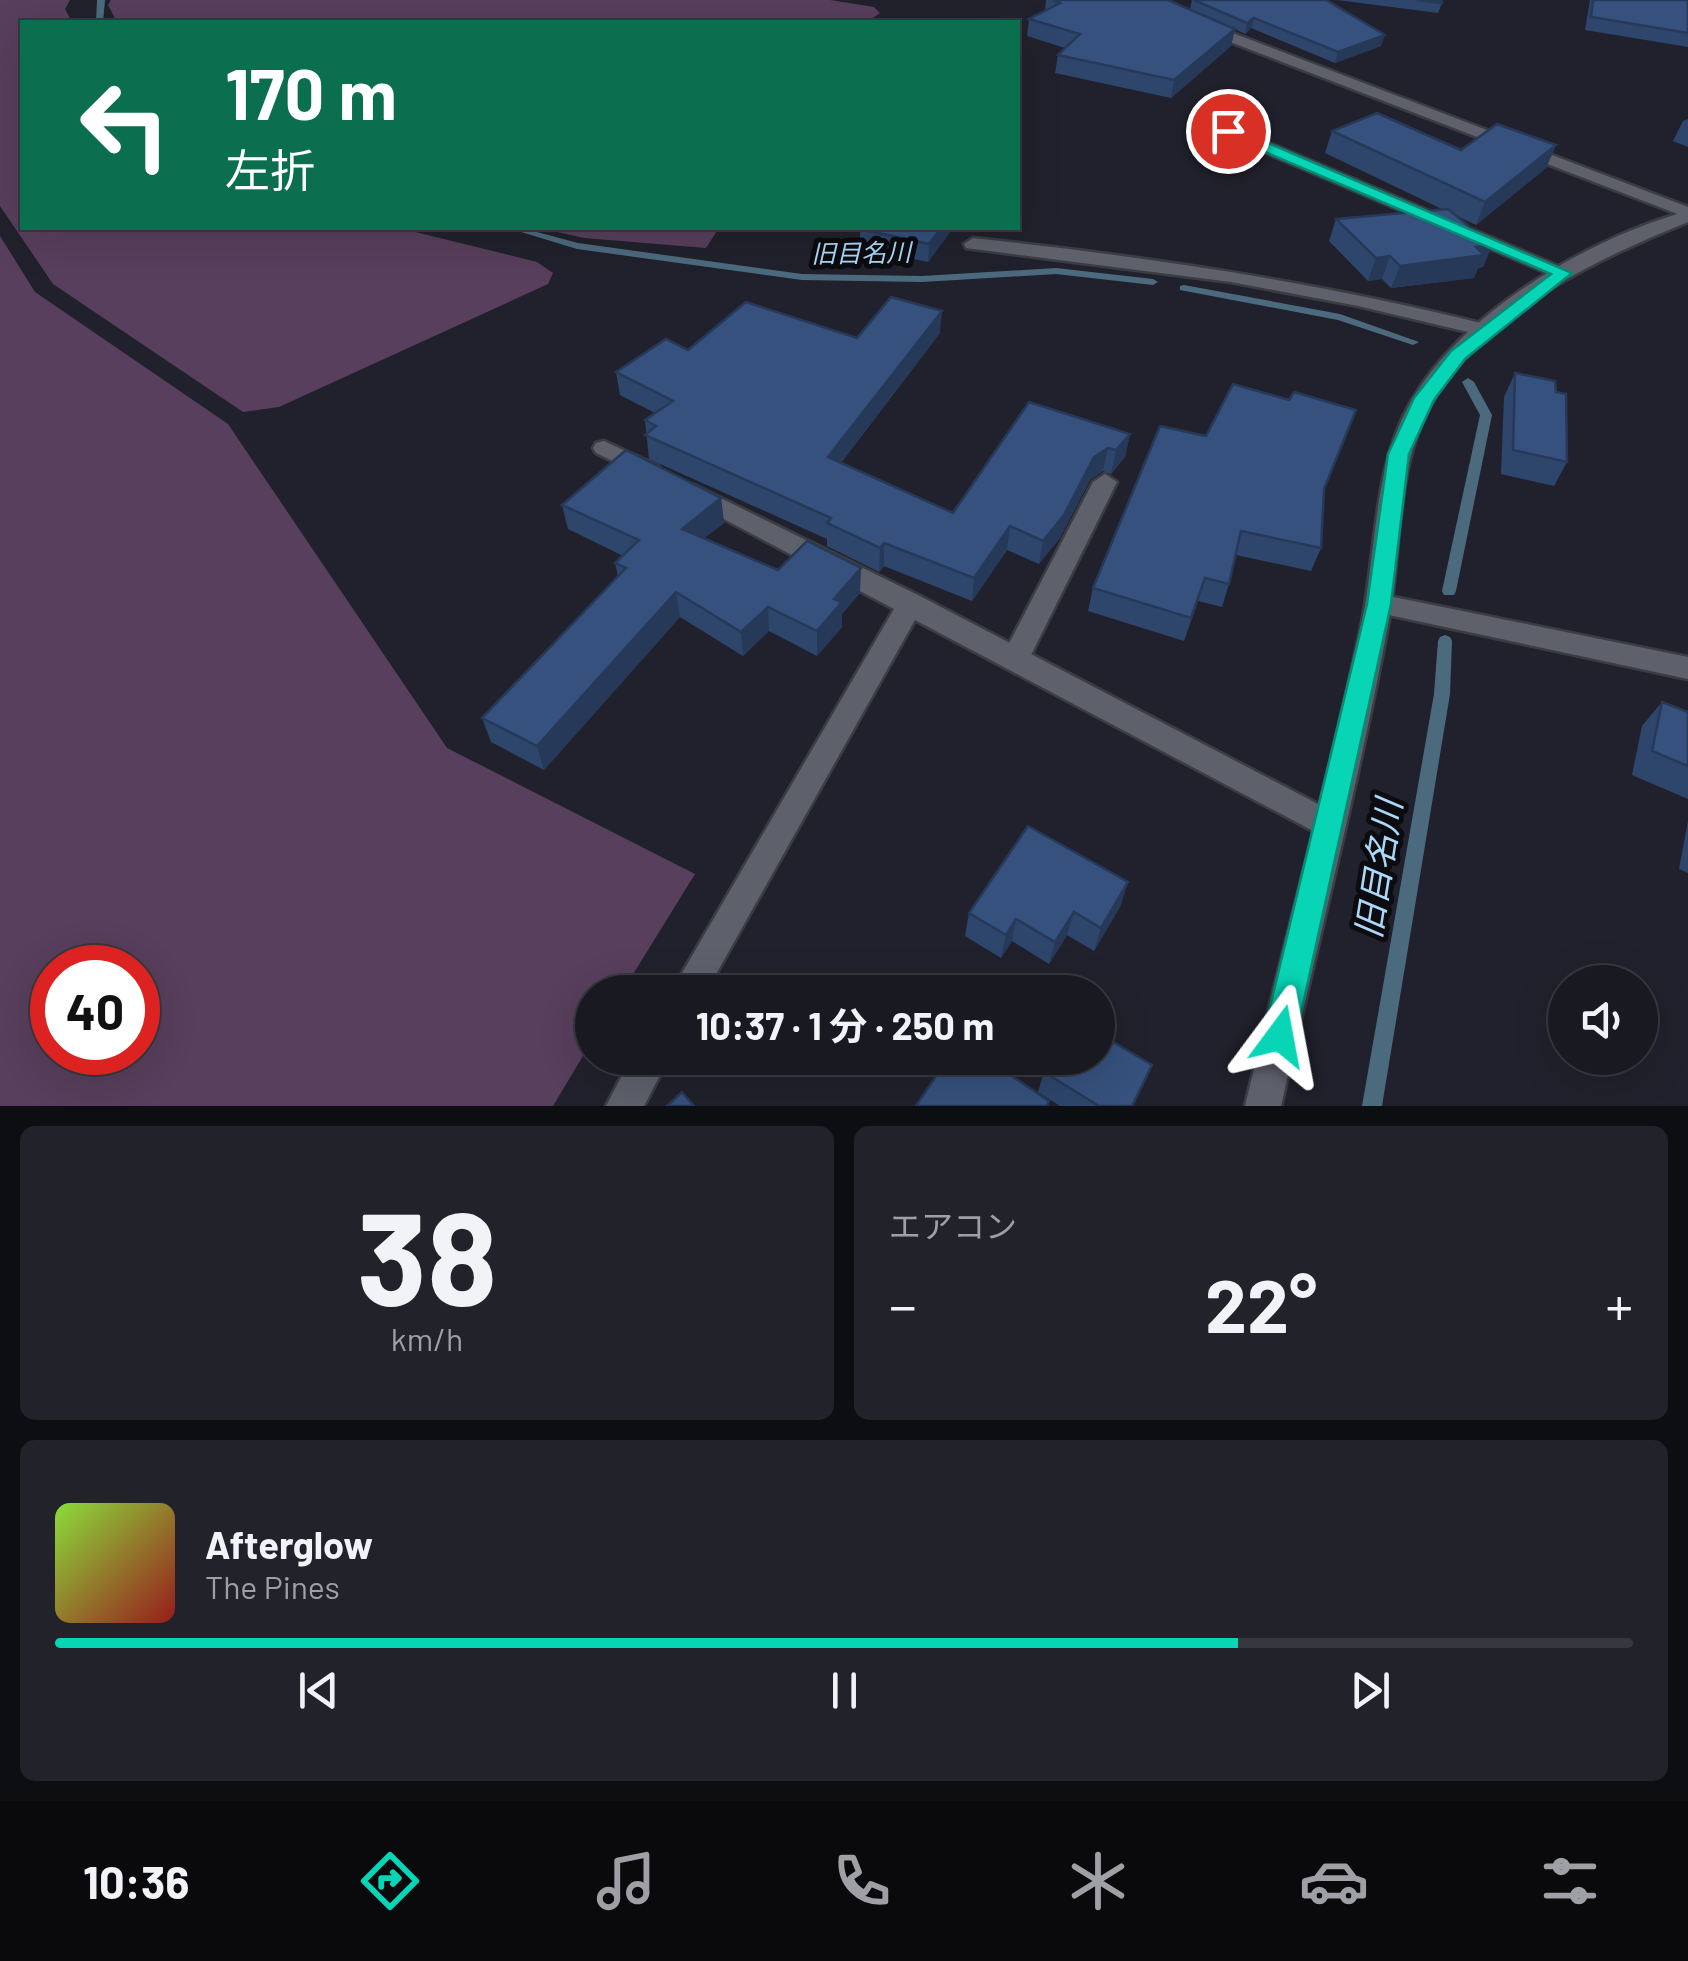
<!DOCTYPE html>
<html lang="ja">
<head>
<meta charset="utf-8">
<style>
  body { margin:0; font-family:Barlow,"Noto Sans JP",sans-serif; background:#21222a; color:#f1f3f6; height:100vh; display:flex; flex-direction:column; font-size:38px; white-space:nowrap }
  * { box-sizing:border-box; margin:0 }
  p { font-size:32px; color:#9fa0a5 }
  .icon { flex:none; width:55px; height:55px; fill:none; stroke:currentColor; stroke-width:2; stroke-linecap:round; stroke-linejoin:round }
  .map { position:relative; height:1106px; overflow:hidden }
  .side { display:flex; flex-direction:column; gap:20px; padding:20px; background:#0d0e12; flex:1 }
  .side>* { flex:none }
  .banner { position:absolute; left:20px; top:20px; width:1000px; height:210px; border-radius:0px; box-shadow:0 10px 40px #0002,0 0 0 2px #36383f; background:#0b6e4f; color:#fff; overflow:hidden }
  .fabs { position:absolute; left:1548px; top:965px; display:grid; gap:20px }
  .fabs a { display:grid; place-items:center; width:110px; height:110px; border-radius:50%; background:#181921; box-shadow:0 10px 40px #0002,0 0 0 2px #36383f; font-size:50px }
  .speed { position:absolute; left:30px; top:945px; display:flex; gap:20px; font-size:50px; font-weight:700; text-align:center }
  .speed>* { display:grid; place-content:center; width:130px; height:130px; border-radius:50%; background:#181921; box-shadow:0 10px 40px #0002,0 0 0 2px #36383f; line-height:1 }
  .speed .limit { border:15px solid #d22; background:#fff; color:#111 }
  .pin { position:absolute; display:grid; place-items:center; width:85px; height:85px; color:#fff; margin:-42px; border:5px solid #fff; border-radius:50%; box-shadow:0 2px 10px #0007 }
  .me { position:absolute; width:110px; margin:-55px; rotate:13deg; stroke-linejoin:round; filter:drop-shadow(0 0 8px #0008) }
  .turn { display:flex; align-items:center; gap:35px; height:210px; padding:0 40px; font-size:45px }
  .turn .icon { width:130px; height:130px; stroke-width:2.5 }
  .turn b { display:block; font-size:70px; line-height:85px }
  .big { font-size:75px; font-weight:700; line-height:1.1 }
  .side .tile { flex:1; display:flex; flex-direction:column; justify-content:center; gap:15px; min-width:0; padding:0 35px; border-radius:15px; background:#21222a }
  .side .dial { align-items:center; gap:0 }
  .dial b { font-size:130px; line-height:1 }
  .song { display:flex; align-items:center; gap:30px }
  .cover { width:120px; height:120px; border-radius:15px; background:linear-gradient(135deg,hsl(90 70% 55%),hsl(0 70% 35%)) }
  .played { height:10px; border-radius:5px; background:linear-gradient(90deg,#08d5b5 75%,#36383f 75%) }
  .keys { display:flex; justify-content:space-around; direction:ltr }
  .heat { display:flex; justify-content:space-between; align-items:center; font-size:55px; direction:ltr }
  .side .tiles { flex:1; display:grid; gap:20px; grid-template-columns:1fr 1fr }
  .tile:last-child { grid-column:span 2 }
  .trip { position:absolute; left:575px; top:975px; width:540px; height:100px; border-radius:50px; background:#181921; box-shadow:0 10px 40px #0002,0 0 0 2px #36383f; font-weight:700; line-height:100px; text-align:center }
  .tabs { display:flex; height:160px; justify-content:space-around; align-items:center; background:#0a0a0d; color:#9fa0a5 }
  .tabs .icon { width:70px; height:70px }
  .tabs .selected { color:#08d5b5 }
  .tabs b { font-size:45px; color:#f1f3f6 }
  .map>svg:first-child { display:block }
</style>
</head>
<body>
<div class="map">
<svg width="1688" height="1106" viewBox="0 0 1688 1106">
  <rect width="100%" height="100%" fill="#20212c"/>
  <g fill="#583f5d" fill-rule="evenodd">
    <polygon points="0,0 70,0 65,9 72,22 22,22 22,228 399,228 537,262 553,273 548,284 279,407 243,412 53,284 0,206"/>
    <polygon points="111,0 830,0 874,7 880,13 867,22 117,22 108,5"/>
    <polygon points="540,228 719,228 706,248 584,238"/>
    <path d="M0 236 35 292 228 424 447 748 695 874 622 992H592V1041L553 1106H0ZM52 968H138V1052H52Z"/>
  </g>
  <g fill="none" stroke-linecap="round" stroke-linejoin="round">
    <g fill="#4c6a7e" fill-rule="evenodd">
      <polygon points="97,0 105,0 103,22 96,22"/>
      <polygon points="508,228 522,228 578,243 802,274 922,276 1056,268 1153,279 1158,282 1153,285 1056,274 922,282 802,280 577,249"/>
      <polygon points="1184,285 1340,314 1419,342 1413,345 1338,320 1180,290 1180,286"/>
      <polygon points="1468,378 1474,382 1492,415 1456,591 1454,595 1444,595 1442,591 1480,415 1462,382"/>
      <polygon points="1445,635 1450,637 1452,641 1450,694 1382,1106 1362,1106 1434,694 1438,641 1440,637"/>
    </g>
    <g stroke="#3b3c44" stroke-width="5">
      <g id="lane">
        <polygon points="1222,128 1234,128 1574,273 1571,277 1557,277 1222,134"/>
        <polygon points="1105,474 1117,482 1029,659 1025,666 1005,666 1001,659 1093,482"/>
      </g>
    </g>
    <g stroke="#3b3c44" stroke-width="5">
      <g id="street">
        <polygon points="1144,0 1162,0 1222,29 1688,207 1688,218 1212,35"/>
        <path d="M973 238C1148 257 1321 282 1492 326L1495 330 1485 336 1358 306 1231 282 966 248 964 244Z"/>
        <polygon points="604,441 658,466 662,471 650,479 596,453 593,448 596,443"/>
        <polygon points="694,485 920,596 1339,815 1343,824 1339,833 1328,837 1317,833 915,620 706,992 671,992 894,609 686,499 682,493"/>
        <polygon points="1379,594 1688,657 1688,679 1370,611 1366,604 1370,597"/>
        <polygon points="631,1058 669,1058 644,1106 606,1106"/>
      </g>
    </g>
    <g stroke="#3b3c44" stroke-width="5">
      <path id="secondary" d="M1688 211V222C1594 260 1493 308 1436 396 1394 462 1402 550 1388 625 1358 786 1317 946 1281 1106H1245C1283 947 1327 788 1361 627 1377 552 1372 468 1412 400 1464 311 1591 237 1688 211Z"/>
    </g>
    <use href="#lane" fill="#5e606c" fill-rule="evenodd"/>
    <use href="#street" fill="#5e606c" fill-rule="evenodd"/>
    <use href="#secondary" fill="#5e606c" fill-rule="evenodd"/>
  </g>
  <g fill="#2e466c">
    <polygon points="1046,0 1168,0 1190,9 1192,0 1212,0 1381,46 1335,63 1251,28 1245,34 1235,29 1231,46 1171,98 1055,73 1058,55 1065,48 1027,36 1029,19 1045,11"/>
    <polygon points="1337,0 1442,0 1442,3 1438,13"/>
    <polygon points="1590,0 1688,0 1688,47 1585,30"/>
    <polygon points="1688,119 1688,147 1673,141 1683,121"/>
    <polygon points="1332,131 1461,150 1556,145 1546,168 1476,225 1455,215 1492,245 1483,267 1478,268 1474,278 1391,288 1382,279 1368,281 1329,241 1336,219 1444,210 1325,153"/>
    <polygon points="953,228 928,262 860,248 860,229"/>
    <polygon points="940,333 841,463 953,513 1130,434 1125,457 1111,474 1103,471 1090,480 1060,538 1039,564 1007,550 972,601 884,566 879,572 827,546 827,539 649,459 645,420 655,413 620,395 616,372 688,350"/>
    <polygon points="1515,373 1567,462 1554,486 1501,474 1504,397"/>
    <polygon points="1324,490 1321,548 1311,571 1236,555 1229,584 1222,607 1198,601 1184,641 1088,611 1093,588"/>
    <polygon points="721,498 724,523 704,538 778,570 860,593 842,614 842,627 817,656 769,631 743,656 680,617 544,770 491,742 482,718 618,577 615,563 623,556 568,529 562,505"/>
    <polygon points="1662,702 1688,712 1688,799 1632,775 1642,726"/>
    <polygon points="1688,821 1688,873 1679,869"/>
    <polygon points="1121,905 1094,951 1067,935 1049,964 1012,941 1001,958 965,936 969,913"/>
    <polygon points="1044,1072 1132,1106 1060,1106 1038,1092"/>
  </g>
  <g fill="#263958">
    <polygon points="1254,18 1251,28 1245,34 1247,23"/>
    <polygon points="1235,29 1231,46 1171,98 1174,80"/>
    <polygon points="1385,35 1381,46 1335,63 1338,52"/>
    <polygon points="1556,145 1546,168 1476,225 1485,202"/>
    <polygon points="941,228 953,228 928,262 929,244"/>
    <polygon points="1492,245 1483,267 1478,268 1474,278 1391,288 1400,266 1476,247"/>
    <polygon points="1390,256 1382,279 1368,281 1376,258"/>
    <polygon points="942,311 940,333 828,480 828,457"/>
    <polygon points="1130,434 1125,457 1111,474 1116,450"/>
    <polygon points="1108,448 1103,471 1090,480 1060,538 1039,564 1043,541 1094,457"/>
    <polygon points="721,498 724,523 685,553 682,529"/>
    <polygon points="1010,526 1007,550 972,601 974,578"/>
    <polygon points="884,543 884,566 879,572 880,548"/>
    <polygon points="861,568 860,593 842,614 842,627 817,656 817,631 834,599"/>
    <polygon points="676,592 680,617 544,770 537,746"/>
    <polygon points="768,607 769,631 743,656 741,632"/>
    <polygon points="1128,882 1121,905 1094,951 1101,928"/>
    <polygon points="1074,912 1067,935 1049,964 1055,942"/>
    <polygon points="1016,919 1012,941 1001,958 1006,935"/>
  </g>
  <g fill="#36517d" stroke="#263958" stroke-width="2.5">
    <polygon points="1053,0 1168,0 1235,29 1174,80 1058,55 1080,34 1029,19 1060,3"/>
    <polygon points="1194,0 1326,0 1385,35 1338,52 1254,18 1247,23"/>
    <polygon points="1417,0 1442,0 1442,3"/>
    <polygon points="1593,0 1688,0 1688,33 1591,17"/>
    <polygon points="1377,113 1461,150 1497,124 1556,145 1485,202 1332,131"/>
    <polygon points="1448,209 1492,245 1476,247 1484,255 1400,266 1390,256 1376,258 1336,219"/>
    <polygon points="862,228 941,228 929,244 860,229"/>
    <polygon points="891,297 942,311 828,457 953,513 1029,402 1130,434 1116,450 1108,448 1094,457 1064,515 1043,541 1010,526 974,578 884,543 880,548 827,523 831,518 645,435 656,426 645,420 673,401 616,372 666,339 688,350 746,302 857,338"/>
    <polygon points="1515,373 1555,381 1556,392 1566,394 1567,462 1513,450"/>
    <polygon points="1233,384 1289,400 1294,392 1356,410 1324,489 1321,548 1241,531 1229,584 1205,578 1191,618 1093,588 1160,426 1206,436"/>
    <polygon points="626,450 721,498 682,529 778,570 807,541 861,568 834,599 842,602 817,631 768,607 741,632 676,592 537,746 482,718 626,568 615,563 639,540 562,505"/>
    <polygon points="1662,702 1688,712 1688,766 1652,751"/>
    <polygon points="1028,826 1128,882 1101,928 1074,912 1055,942 1016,919 1006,935 969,913"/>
    <polygon points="1098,1033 1152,1065 1132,1106 1099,1106 1044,1072 1052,1058 1098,1058"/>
    <polygon points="948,1058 985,1058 1049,1101 1047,1106 916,1106"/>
    <polygon points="682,1092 694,1106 667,1106"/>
  </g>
  <polygon fill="#08d5b5" stroke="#058a76" stroke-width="2.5" points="1228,126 1572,273 1465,359 1434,400 1409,454 1391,604 1296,1036 1291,1047 1280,1051 1268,1047 1263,1036 1367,604 1388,454 1414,398 1451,351 1551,274 1223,134 1223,128"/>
  <g text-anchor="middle" stroke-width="10" stroke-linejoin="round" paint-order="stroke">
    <g font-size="25" font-style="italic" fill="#aad8f9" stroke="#0b0b10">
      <text transform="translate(861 253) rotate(-1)" y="9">旧目名川</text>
    </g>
    <g font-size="35" font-style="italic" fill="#aad8f9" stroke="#0b0b10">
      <text transform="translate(1379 869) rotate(-81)" y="12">旧目名川</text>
    </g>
  </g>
</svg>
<div class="fabs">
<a><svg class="icon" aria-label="sound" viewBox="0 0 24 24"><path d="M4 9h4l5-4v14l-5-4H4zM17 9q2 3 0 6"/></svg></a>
</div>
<div class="speed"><div class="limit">40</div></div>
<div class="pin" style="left:1228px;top:131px;background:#d93025"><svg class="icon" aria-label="arrive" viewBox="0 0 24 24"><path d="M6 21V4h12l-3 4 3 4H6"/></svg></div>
<svg class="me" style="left:1280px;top:1036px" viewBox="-20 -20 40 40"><path d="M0-17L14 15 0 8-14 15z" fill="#08d5b5" stroke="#fff" stroke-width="4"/></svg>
<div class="trip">10:37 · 1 分 · 250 m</div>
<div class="banner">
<div class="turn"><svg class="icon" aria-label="left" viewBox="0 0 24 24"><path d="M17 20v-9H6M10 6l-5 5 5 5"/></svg><div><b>170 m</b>左折</div></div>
</div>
</div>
<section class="side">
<div class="tiles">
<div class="tile dial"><b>38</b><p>km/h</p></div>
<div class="tile"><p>エアコン</p>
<div class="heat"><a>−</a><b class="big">22°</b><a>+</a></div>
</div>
<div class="tile">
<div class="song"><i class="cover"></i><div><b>Afterglow</b><p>The Pines</p></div></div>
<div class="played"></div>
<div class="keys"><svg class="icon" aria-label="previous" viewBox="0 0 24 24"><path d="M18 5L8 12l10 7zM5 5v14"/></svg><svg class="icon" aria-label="pause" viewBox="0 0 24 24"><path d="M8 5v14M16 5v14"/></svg><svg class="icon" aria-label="next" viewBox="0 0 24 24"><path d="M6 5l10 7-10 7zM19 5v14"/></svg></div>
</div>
</div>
</section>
<nav class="tabs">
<b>10:36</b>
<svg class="icon selected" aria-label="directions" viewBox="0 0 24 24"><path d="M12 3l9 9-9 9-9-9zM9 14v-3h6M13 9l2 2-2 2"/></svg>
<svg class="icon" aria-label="music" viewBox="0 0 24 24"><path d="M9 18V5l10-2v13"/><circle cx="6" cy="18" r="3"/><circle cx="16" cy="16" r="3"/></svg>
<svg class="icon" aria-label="phone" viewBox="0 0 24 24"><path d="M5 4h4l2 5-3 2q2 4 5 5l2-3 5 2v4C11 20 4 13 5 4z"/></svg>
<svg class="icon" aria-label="climate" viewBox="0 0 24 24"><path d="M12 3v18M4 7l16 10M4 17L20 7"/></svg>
<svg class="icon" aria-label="car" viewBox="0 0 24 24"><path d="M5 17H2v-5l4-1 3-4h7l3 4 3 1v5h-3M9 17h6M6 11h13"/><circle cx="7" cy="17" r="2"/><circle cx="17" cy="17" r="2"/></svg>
<svg class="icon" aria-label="filters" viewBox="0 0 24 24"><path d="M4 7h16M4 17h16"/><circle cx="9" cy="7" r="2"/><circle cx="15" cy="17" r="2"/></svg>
</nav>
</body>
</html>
